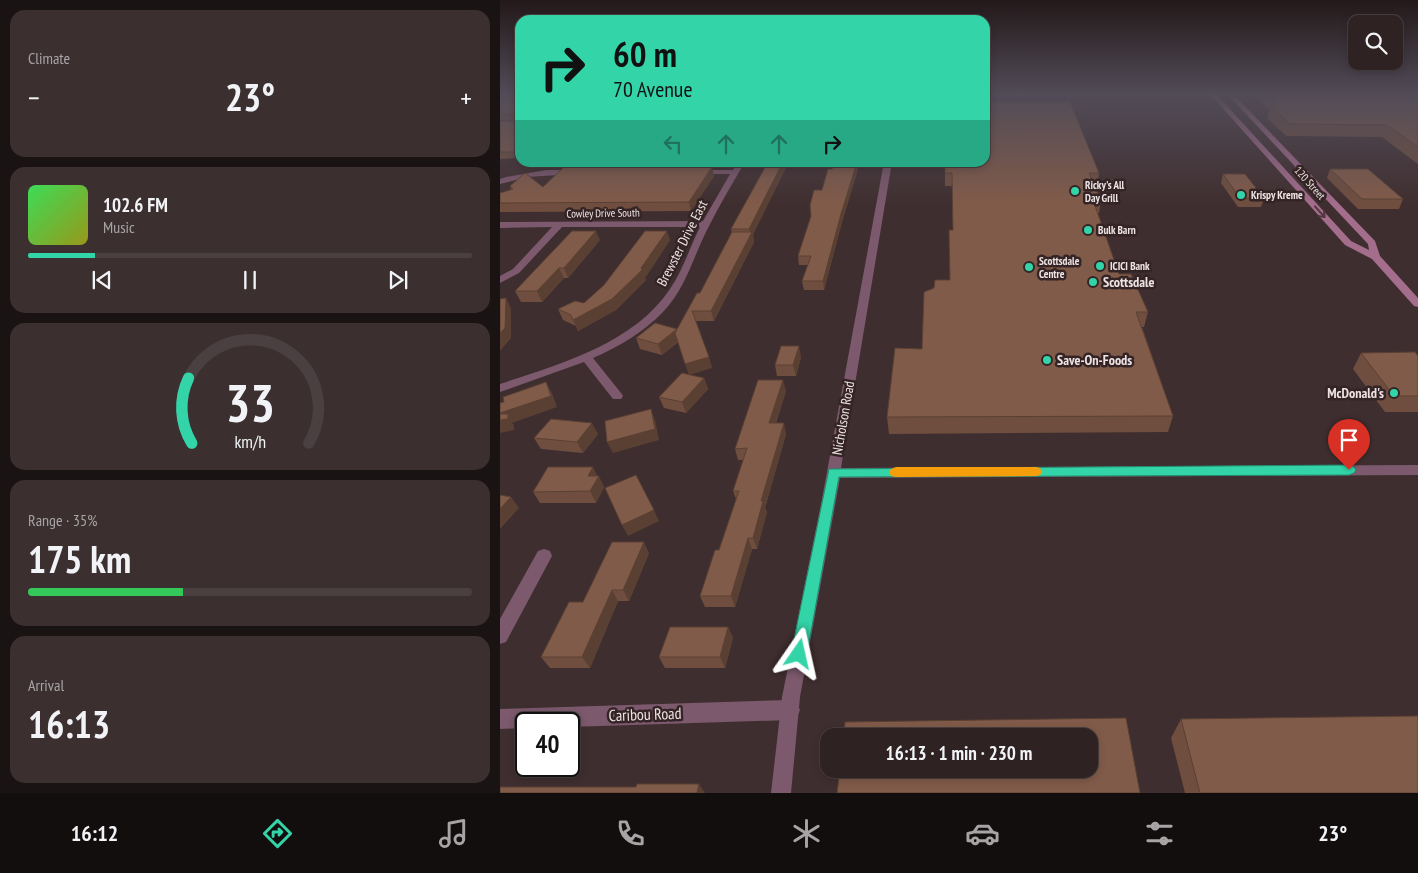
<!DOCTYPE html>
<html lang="en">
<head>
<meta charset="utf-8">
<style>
  body { margin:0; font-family:"PT Sans Narrow",sans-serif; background:#3b2f30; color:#f1f3f6; height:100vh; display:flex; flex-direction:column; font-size:19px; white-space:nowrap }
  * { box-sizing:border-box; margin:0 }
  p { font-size:16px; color:#a7a4a6 }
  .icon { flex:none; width:28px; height:28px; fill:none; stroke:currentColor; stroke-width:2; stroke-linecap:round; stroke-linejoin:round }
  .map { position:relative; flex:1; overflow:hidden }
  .details { display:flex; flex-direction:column; gap:10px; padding:10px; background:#1a1313; width:500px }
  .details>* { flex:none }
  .hud { position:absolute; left:15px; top:15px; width:475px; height:152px; border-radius:15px; box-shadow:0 2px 8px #0003,0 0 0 1px #4a3f41; background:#33d4a8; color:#111; overflow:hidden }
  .fabs { position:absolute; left:848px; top:15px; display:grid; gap:10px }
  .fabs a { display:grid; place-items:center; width:55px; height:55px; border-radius:10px; background:#2f2223; box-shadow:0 2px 8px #0003,0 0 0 1px #4a3f41; font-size:25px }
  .speed { position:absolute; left:15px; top:712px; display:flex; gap:10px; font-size:25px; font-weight:700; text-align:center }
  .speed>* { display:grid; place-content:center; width:65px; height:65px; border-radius:50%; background:#2f2223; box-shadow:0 2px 8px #0003,0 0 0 1px #4a3f41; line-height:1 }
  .speed .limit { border:2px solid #111; border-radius:8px; background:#fff; color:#111 }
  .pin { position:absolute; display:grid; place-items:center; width:42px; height:42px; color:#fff; margin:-51px -21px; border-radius:50% 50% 50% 0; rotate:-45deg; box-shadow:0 0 5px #0007 }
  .pin .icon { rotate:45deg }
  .me { position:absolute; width:55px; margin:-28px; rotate:11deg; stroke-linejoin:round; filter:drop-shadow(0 0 4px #0008) }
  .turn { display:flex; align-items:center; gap:18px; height:105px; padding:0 15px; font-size:22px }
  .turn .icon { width:65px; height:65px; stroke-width:2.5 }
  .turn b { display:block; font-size:35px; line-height:42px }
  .lanes { display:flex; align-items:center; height:48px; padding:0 15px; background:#0003; justify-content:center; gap:25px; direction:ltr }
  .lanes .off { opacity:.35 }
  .big { font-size:38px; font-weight:600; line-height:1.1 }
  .details .card { flex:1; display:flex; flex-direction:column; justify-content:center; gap:8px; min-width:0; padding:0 18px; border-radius:15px; background:#3b2f30 }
  .details .dial { align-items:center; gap:0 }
  .dial svg { height:130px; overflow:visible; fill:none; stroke:#4a3f41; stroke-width:7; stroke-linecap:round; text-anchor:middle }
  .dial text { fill:#f1f3f6; stroke:none }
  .song { display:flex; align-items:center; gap:15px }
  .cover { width:60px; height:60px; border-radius:8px; background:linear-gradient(135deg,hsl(130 70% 55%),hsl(60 70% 35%)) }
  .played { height:5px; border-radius:2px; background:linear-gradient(90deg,#33d4a8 15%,#4a3f41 15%) }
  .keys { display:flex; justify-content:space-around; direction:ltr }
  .heat { display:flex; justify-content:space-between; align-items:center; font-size:28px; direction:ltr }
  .charge { height:8px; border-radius:4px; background:linear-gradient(90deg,#34c759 35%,#4a3f41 0) }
  .trip { position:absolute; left:320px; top:728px; width:278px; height:50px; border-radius:15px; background:#2f2223; box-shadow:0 2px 8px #0003,0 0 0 1px #4a3f41; font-weight:600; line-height:50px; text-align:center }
  .tabs { display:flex; height:80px; justify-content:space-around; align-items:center; background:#130e0e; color:#a7a4a6 }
  .tabs .icon { width:35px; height:35px }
  .tabs .active { color:#33d4a8 }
  .tabs b { font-size:22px; color:#f1f3f6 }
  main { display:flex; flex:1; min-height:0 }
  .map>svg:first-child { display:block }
</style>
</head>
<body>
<main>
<section class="details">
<div class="card"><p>Climate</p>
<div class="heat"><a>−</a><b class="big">23°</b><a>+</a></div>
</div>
<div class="card">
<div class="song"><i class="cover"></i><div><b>102.6 FM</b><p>Music</p></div></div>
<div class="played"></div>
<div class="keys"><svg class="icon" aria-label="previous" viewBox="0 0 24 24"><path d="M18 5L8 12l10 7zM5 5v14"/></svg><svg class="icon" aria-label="pause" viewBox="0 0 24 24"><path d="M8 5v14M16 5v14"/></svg><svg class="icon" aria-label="next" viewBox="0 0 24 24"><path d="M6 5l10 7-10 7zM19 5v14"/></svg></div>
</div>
<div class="card dial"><svg viewBox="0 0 100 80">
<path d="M14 69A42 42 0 1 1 86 69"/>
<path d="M14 69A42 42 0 0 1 12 29" stroke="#33d4a8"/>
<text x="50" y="56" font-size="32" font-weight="700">33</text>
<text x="50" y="72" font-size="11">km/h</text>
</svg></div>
<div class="card"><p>Range · 35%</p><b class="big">175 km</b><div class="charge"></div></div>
<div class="card"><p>Arrival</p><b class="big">16:13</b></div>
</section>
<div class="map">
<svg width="918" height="793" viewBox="0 0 918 793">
  <rect width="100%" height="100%" fill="#3f2e2f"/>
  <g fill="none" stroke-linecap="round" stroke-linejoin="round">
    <g fill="#7c596d" fill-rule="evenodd">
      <path d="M238 162H245C232 184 219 206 208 228 193 257 186 288 163 312 144 332 118 347 93 358L121 393 123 396 121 399H113L84 362 0 392V384C60 364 133 344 170 289 183 270 190 247 200 227H62L19 273 0 283V276L13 269 52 227 0 228V222L203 221 230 174H196L192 172 196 170H233Z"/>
      <polygon points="46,170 74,170 78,172 74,174 27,177 0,184 0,179 6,177"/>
      <polygon points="44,549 50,551 52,556 6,642 0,644 0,619 38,551"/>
      <polygon points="290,700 297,703 300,710 297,717 290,720 69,727 69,724 26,724 26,728 0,729 0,709"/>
    </g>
    <polygon fill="#7c596d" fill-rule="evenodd" points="384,162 392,162 341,468 918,465 918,475 340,478 300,697 291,793 271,793 282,697 322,499"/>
    <polygon fill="#a46d8c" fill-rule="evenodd" points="710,94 716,94 851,241 869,250 868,244 727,94 733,94 875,241 880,256 918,298 918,307 914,306 872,259 845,245"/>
  </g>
  <g fill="#6f4e3f">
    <polygon points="0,94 20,94 20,158 0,159 0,121 18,121 0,120"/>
    <polygon points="753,94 918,94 918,164 882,137 786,136 767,118 769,110"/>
    <polygon points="50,162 223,162 220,168 212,168 214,176 191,211 0,212 0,193 11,190 10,186 43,187 75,167 74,163 56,163"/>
    <polygon points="268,162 253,235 254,242 214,321 196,321 212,368 178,342 162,355 140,349 136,338 177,330 200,293 232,233 231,229"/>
    <polygon points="335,162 360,162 342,222 324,290 304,290 302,281 308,265 299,265 298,256 322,190"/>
    <polygon points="445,162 599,173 598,186 595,186 601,200 599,213 598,213 619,274 648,312 644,327 642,327 673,416 668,432 389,434 387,417 422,349 450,280 453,230 452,186 445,186"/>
    <polygon points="830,169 903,199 899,209 858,209 827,178"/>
    <polygon points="723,174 764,198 761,207 738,207 721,183"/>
    <polygon points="100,240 68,278 64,278 42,302 21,302 15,291"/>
    <polygon points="170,240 145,278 146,280 116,310 78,331 76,326 63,320 58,309 84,303"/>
    <polygon points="861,353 918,356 918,412 885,412 853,369"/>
    <polygon points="301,357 296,376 277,376 275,365"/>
    <polygon points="204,378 208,389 186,413 164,408 159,397"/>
    <polygon points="286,391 276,423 286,434 265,508 267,512 257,549 252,549 235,607 205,607 200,596 219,550 236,499 233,491 244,460 238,460 235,449"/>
    <polygon points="98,434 83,453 41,449 34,438"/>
    <polygon points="97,476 104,487 96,503 40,503 33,492"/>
    <polygon points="149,553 129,601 118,601 90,668 50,668 41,657 83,602"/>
    <polygon points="228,627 233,638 225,668 165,668 159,657"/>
    <polygon points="681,719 918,793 685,793 671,738"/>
  </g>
  <g fill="#5a4033">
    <polygon points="218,162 223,162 220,168"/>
    <polygon points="283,162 289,162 253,235 254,242 214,321 211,311 251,235 249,229"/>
    <polygon points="357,162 360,162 342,222 324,290 323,281 341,214"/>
    <polygon points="212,167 214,176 191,211 189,202"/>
    <polygon points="96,231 100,240 68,278 64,268"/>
    <polygon points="167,231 170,240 145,278 146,280 116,310 78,331 73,320 141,268"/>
    <polygon points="59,268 64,278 42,302 37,291"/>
    <polygon points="6,298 11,308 11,338 0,351 0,333"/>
    <polygon points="177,329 180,339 162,355 158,344"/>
    <polygon points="299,346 301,357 296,376 293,365"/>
    <polygon points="209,357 212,368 189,375 185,364"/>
    <polygon points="204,378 208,389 186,413 182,402"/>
    <polygon points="283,380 286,391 272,434 269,423"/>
    <polygon points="46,382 52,393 57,407 12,423 14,425 14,430 0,433 0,413"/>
    <polygon points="151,409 155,420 159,440 113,453 107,442"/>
    <polygon points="92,423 98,434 83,453 77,442"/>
    <polygon points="284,423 286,434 265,508 267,512 257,549 253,538 261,501"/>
    <polygon points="93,467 98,477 99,476 104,487 96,503 90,491 88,476"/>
    <polygon points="11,497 19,508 0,529 0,509"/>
    <polygon points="154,510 159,521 128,536 122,525"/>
    <polygon points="248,538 252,549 235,607 231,596"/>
    <polygon points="144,542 149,553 129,601 123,590"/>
    <polygon points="112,590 118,601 90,668 82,657"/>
    <polygon points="228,627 233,638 225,668 220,657"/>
    <polygon points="199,784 205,793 197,793"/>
  </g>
  <g fill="#815b49" stroke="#5a4033">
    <polygon points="0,94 20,94 20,152 0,152 0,121 17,121 19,120 19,114 0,114"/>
    <polygon points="768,94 918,94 918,147 887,125 790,124 771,106 777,106 772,101 775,101"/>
    <polygon points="485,102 570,102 599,173 589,173 601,200 593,200 619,274 631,274 648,312 636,312 673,416 387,417 395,348 422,349 424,292 434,288 435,280 450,280 449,230 453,230 452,173 445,173 445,162 485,162"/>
    <polygon points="268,162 283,162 249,229 231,229"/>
    <polygon points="335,162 357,162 341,214 323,281 302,281 311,256 298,256 311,216 310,205 314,190 322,190 328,169 332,169"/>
    <polygon points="64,167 212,167 189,202 0,203 0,193 13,189 10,186 25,173 43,187"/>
    <polygon points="830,169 868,169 903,199 862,199"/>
    <polygon points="723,174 745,174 764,198 740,198"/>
    <polygon points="72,231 96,231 64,268 59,268 37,291 15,291"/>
    <polygon points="145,231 167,231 141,268 142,270 112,299 73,320 71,315 58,309 75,301 84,303 104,285"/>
    <polygon points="232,232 252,232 211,311 192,311 209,357 185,364 175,333 197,293 200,293"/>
    <polygon points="6,298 5,328 0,333 0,299"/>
    <polygon points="155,323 177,329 158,344 136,338"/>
    <polygon points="281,346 299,346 293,365 275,365"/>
    <polygon points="915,352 918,356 918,396 894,396 861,353"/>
    <polygon points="182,373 204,378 182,402 159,397"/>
    <polygon points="258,380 283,380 269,423 284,423 261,501 263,501 253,538 248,538 231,596 200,596 215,550 219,550 239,491 233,491 247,448 235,449"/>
    <polygon points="46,382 51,396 0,413 0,403 4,402 3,397"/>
    <polygon points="151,409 155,429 107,442 105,421"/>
    <polygon points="0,414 8,414 8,419 0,420"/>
    <polygon points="51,419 92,423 77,442 34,438"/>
    <polygon points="48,467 93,467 88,476 99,476 90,491 33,492"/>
    <polygon points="136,475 154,510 122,525 105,488"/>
    <polygon points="0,495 11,497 0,509"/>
    <polygon points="112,542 144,542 123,590 112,590 82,657 41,657 69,602 83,602"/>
    <polygon points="170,627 228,627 220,657 159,657"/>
    <polygon points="918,716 918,793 700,793 681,719"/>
    <polygon points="626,718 640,793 337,793 340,769 589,769 589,736 344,736 345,722"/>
    <polygon points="137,784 199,784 197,793 0,793 0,787 136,787"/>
  </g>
  <defs><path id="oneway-shaft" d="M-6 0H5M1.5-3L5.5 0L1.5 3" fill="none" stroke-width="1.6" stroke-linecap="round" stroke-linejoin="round" transform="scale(1.25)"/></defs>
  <use stroke="#50363f" href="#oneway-shaft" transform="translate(820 212) rotate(48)"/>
  <linearGradient id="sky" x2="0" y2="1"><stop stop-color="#23191a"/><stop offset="0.46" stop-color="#524c58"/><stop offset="1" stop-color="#524c58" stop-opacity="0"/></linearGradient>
  <rect width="918" height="205" fill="url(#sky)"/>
  <polygon fill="#33d4a8" stroke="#218a6d" points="849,465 854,467 856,470 854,473 849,475 339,477 307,654 305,659 299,661 293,659 291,654 329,469"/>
  <polygon fill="#f59e0b" points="396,467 536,467 540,468 542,472 540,475 536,476 396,477 391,476 389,472 391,469"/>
  <g fill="#33d4a8" stroke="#342425" stroke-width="2">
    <circle cx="575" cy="191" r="5"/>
    <circle cx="741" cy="195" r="5"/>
    <circle cx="588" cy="230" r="5"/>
    <circle cx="600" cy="266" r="5"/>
    <circle cx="529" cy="267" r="5"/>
    <circle cx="593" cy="282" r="5"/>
    <circle cx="547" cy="360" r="5"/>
    <circle cx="894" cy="393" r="5"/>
  </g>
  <g text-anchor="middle" stroke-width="5" stroke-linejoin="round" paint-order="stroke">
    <g font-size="11" fill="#eee3e4" stroke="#342425">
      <text transform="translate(810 183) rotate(48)" y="4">120 Street</text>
      <text transform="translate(103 213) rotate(-1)" y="4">Cowley Drive South</text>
    </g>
    <g font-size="11" font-weight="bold" fill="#eee3e4" stroke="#342425" text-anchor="start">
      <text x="585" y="189">Ricky's All<tspan x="585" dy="13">Day Grill</tspan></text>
      <text x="751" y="199">Krispy Kreme</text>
      <text x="598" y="234">Bulk Barn</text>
      <text x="539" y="265">Scottsdale<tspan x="539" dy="13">Centre</tspan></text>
      <text x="610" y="270">ICICI Bank</text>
    </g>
    <g font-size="14" fill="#eee3e4" stroke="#342425">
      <text transform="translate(182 243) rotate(-63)" y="5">Brewster Drive East</text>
      <text transform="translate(343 418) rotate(-80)" y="5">Nicholson Road</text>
    </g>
    <g font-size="14" font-weight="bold" fill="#eee3e4" stroke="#342425" text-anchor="start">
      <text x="603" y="287">Scottsdale</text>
      <text x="557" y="365">Save-On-Foods</text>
      <text x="884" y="398" text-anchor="end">McDonald's</text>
    </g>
    <g font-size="16" fill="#eee3e4" stroke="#342425">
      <text transform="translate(145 714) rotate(-2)" y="6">Caribou Road</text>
    </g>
  </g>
</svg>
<div class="fabs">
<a><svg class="icon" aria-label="search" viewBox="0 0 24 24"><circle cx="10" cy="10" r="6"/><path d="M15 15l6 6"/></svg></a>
</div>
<div class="speed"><div class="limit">40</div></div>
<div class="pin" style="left:849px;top:470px;background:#d93025"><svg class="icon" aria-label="arrive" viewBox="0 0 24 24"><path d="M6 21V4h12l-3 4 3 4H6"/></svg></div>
<svg class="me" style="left:299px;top:654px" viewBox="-20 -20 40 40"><path d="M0-17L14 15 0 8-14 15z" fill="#33d4a8" stroke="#fff" stroke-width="4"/></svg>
<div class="trip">16:13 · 1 min · 230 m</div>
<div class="hud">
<div class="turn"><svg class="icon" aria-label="right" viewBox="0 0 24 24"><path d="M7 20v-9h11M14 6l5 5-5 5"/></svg><div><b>60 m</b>70 Avenue</div></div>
<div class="lanes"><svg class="icon off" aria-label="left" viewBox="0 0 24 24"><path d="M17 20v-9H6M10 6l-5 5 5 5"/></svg><svg class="icon off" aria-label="ahead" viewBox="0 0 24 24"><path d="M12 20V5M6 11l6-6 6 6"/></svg><svg class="icon off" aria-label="ahead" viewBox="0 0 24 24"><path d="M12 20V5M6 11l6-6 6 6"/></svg><svg class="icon" aria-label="right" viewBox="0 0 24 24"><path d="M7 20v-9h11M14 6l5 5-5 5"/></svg></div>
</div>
</div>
</main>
<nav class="tabs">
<b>16:12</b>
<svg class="icon active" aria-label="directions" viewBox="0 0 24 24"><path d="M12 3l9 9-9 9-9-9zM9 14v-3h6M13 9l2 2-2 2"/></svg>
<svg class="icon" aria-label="music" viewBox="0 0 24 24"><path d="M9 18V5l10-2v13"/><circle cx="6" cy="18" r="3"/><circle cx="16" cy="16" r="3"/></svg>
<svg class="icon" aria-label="phone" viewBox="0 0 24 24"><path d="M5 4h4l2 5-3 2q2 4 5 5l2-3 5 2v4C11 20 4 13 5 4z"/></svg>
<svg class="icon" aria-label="climate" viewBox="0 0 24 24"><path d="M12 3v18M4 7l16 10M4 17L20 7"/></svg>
<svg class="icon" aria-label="car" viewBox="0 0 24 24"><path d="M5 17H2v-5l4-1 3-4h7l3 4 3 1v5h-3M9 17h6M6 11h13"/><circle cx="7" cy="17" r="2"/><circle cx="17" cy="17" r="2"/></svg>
<svg class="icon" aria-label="filters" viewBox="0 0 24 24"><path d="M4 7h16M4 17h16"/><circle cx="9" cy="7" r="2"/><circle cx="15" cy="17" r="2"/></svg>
<b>23°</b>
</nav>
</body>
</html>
